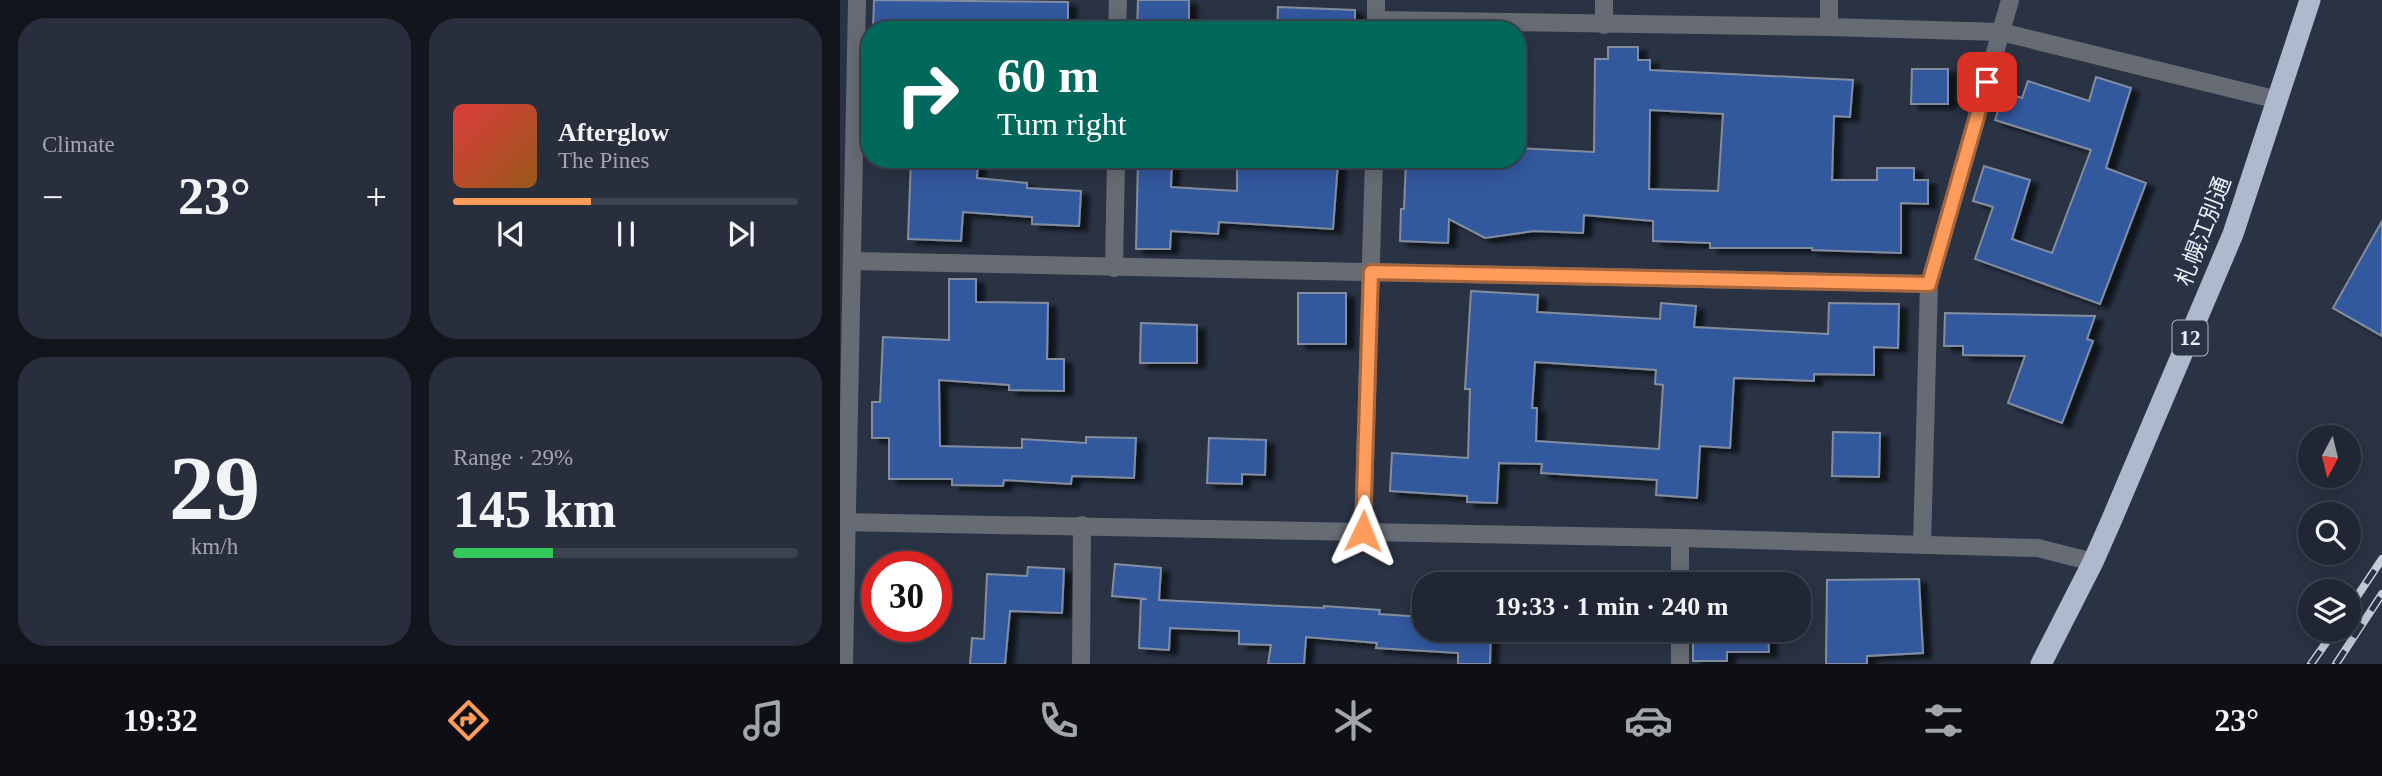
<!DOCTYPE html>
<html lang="en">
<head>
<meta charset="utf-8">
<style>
  body { margin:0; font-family:"Times New Roman","Noto Sans JP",serif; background:#282e3b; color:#f1f3f6; height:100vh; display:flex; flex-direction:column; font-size:26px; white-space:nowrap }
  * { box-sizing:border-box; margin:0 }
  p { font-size:23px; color:#a2a5ac }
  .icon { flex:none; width:38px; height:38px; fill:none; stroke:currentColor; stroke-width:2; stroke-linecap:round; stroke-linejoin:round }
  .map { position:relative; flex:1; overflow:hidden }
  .sheet { display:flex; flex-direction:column; gap:18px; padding:18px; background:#12151c; width:840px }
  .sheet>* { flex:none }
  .banner { position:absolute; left:21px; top:21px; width:665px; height:147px; border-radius:28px; box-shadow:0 4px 18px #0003,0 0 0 2px #3d434e; background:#00695c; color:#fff; overflow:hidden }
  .needle { width:46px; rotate:187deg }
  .buttons { position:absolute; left:1458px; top:425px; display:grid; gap:14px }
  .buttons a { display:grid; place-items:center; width:63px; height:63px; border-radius:50%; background:#202633; box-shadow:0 4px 18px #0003,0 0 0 2px #3d434e; font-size:35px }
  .speed { position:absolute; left:21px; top:551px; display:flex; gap:14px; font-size:35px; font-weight:700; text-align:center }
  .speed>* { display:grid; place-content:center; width:91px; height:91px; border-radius:50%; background:#202633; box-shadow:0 4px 18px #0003,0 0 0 2px #3d434e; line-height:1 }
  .speed .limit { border:10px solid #d22; background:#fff; color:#111 }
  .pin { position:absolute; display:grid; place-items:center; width:60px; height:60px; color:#fff; margin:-30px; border-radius:14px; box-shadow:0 4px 10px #0006 }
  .me { position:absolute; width:77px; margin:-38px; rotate:2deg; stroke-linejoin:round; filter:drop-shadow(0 0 5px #0008) }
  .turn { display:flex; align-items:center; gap:24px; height:147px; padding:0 21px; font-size:32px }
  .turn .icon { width:91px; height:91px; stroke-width:2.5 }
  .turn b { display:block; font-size:49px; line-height:60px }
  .big { font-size:52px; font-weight:600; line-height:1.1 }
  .sheet .card { flex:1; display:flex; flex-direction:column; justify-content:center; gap:10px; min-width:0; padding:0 24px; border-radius:28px; background:#282e3b }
  .sheet .dial { align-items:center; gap:0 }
  .dial b { font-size:91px; line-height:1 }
  .song { display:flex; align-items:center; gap:21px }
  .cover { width:84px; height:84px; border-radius:10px; background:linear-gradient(135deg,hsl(0 70% 55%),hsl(30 70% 35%)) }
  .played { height:7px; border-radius:4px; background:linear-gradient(90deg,#ff9b5b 40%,#3d434e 40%) }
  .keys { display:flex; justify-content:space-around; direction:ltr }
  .heat { display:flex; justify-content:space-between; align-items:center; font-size:38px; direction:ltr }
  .charge { height:10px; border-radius:5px; background:linear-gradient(90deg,#34c759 29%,#3d434e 0) }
  .sheet .tiles { flex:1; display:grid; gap:18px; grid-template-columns:repeat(2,1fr) }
  .trip { position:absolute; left:572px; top:572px; width:399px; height:70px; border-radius:28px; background:#202633; box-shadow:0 4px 18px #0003,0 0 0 2px #3d434e; font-weight:600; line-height:70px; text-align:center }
  .tabs { display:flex; height:112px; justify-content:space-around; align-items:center; background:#0d0f14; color:#a2a5ac }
  .tabs .icon { width:49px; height:49px }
  .tabs .active { color:#ff9b5b }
  .tabs b { font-size:32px; color:#f1f3f6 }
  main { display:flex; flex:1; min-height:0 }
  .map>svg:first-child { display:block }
</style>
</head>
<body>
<main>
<section class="sheet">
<div class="tiles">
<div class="card"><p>Climate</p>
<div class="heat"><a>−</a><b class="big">23°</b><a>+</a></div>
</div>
<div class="card">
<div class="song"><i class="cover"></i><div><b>Afterglow</b><p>The Pines</p></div></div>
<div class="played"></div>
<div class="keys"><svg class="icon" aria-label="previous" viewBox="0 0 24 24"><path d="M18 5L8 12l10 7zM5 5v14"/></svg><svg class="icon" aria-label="pause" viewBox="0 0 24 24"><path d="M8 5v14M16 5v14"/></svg><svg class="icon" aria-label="next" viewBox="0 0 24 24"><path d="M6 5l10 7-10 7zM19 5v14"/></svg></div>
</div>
<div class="card dial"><b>29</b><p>km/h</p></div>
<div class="card"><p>Range · 29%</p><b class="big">145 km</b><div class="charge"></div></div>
</div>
</section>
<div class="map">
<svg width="1542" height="664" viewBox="0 0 1542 664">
  <defs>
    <filter id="shadow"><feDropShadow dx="8" dy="4.5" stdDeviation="2" flood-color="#0009"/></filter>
  </defs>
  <rect width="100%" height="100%" fill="#2a3344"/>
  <g fill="#32589e" stroke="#828da0" stroke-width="2" fill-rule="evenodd" filter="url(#shadow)">
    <polygon points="34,0 228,2 228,30 33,30"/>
    <polygon points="298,0 349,0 349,30 297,30"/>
    <polygon points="438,7 515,10 515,30 437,30"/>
    <path d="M768 47H798V60H810V70L1013 80 1010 117 994 116 992 180H1037V168H1074V180H1088V204L1061 203V253L972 250V248H870V243L813 241V221L744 215 743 233 694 231 645 238 609 219 608 243 560 241 561 209H564L566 159 651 162V159H677V148L754 152 755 59H768ZM810 110 883 114 878 191 809 189Z"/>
    <polygon points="1072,69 1108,69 1108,104 1071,104"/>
    <polygon points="1256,77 1291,88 1266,168 1306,183 1260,304 1135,259 1153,207 1133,201 1144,166 1190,180 1172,239 1212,253 1251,150 1155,120 1164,92 1182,98 1188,81 1249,101"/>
    <polygon points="71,159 138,159 137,178 187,183 187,188 241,191 239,226 192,224 192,217 123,212 121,241 68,239"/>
    <polygon points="298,159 332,159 331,187 397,191 397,159 464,159 464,162 498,162 493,229 379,222 378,234 331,231 330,249 296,249"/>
    <polygon points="1542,221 1542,336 1493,308"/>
    <polygon points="109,279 136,279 136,302 208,303 207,359 224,359 224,391 169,390 169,385 99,380 100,446 182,448 182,439 246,443 246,437 296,438 294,478 232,476 231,484 164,480 163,486 112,485 112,479 49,479 49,438 32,438 32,402 40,402 43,337 109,340"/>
    <path d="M631 291 698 295 697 312 820 319 821 303 856 306 854 327 988 334 989 303 1059 304 1058 348 1034 347V375L974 374V381L894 378 890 448 860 446 857 498 816 495 817 480 701 473 702 464 659 463 657 503 627 502V496L550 491 552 453 628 458 630 389H625ZM695 362 816 370 815 384 823 385 819 449 696 441 697 408H692Z"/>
    <rect x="458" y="293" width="48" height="51"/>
    <polygon points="1105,313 1255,316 1247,339 1253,341 1222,423 1168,403 1185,356 1123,355 1123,346 1104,346"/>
    <polygon points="301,323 357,325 357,363 300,363"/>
    <polygon points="993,432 1040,433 1039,477 992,476"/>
    <polygon points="369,438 426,440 425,475 402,474 402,484 367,483"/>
    <polygon points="275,564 321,568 319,600 484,608 484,606 540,610 539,614 584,617 584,630 651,630 650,664 618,664 618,653 536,648 537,643 466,637 464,664 428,664 431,645 399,644 399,631 330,628 329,650 299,648 301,599 307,599 272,596"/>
    <polygon points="188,567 224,569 222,613 170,611 165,664 130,664 132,638 144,639 147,574 187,576"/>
    <polygon points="1079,579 1083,653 1027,656 1027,664 986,664 987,580"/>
    <polygon points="853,630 928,630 929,652 887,652 887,661 853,661"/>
  </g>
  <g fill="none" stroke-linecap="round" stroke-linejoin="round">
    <g stroke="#676c74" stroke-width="18">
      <polyline points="536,20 989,27 1161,32 1438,100"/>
      <polyline points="764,25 764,0"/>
      <polyline points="989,27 989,0"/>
      <polyline points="277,30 278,0"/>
      <polyline points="536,30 536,0"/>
      <polyline points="12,261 1089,284"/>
      <polyline points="274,268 276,159"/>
      <polyline points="0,522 840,538 1198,548 1253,562"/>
      <polyline points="523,531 534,159"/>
      <polyline points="840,538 840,584"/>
      <polyline points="1082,545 1089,284 1170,0"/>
      <polyline points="840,630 840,664"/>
      <polyline points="4,664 17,0"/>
      <polyline points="241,664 242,525"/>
    </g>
    <polyline stroke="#aeb9ce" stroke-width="21" points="1201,664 1253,562 1272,519 1393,234 1470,0"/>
    <g stroke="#c6ccd8" stroke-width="8">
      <g id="rail">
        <polyline points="1508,610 1542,559"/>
        <polyline points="1471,664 1495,630"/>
        <polyline points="1496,664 1542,594"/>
      </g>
    </g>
    <use href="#rail" stroke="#2a3344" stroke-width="5" stroke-dasharray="16" stroke-linecap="butt"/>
  </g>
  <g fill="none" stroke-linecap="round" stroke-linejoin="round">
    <g stroke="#a6653b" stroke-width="18">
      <polyline id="route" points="523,531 531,272 1089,284 1147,82"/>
    </g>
    <use href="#route" stroke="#ff9b5b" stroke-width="12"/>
  </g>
  <g text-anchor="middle" stroke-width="7" stroke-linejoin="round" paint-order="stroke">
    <rect fill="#2a3344" stroke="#b0b7c3" stroke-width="2" x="1332.5" y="320.5" width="35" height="35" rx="5"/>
    <g font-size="21" font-weight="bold" fill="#e9effa">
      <text x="1350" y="345">12</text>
    </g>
    <g font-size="23" fill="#e9effa" stroke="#2a3344">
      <text transform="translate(1363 231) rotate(-69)" y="8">札幌江別通</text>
    </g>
  </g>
</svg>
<div class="buttons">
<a><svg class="needle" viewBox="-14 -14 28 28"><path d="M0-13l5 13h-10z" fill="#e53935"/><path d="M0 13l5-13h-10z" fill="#a2a5ac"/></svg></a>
<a><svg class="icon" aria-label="search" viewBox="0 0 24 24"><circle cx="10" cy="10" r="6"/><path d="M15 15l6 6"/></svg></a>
<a><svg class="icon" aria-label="layers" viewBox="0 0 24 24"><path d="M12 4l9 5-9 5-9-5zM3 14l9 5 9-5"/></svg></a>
</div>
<div class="speed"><div class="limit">30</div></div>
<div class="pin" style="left:1147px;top:82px;background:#d93025"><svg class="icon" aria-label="arrive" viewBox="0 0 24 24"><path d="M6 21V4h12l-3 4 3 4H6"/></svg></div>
<svg class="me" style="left:523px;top:531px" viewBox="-20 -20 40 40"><path d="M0-17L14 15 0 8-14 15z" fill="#ff9b5b" stroke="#fff" stroke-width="4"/></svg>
<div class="trip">19:33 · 1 min · 240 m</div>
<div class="banner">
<div class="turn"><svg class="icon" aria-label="right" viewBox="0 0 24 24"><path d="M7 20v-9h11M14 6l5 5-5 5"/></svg><div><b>60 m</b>Turn right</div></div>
</div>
</div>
</main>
<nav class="tabs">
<b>19:32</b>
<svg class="icon active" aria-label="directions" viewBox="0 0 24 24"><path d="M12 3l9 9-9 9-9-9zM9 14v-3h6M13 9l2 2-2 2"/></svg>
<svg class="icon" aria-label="music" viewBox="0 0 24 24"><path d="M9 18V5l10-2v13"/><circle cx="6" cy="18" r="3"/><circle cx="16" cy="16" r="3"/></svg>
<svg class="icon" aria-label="phone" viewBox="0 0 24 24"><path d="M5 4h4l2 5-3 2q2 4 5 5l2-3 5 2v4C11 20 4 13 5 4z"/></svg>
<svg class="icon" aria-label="climate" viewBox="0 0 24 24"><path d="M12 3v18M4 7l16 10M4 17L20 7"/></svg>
<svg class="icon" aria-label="car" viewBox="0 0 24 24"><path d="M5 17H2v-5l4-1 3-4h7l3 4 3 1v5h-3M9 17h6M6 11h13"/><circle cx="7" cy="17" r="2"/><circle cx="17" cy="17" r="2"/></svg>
<svg class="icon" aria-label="filters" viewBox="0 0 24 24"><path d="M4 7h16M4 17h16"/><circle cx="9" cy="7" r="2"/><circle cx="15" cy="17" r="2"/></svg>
<b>23°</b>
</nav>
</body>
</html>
